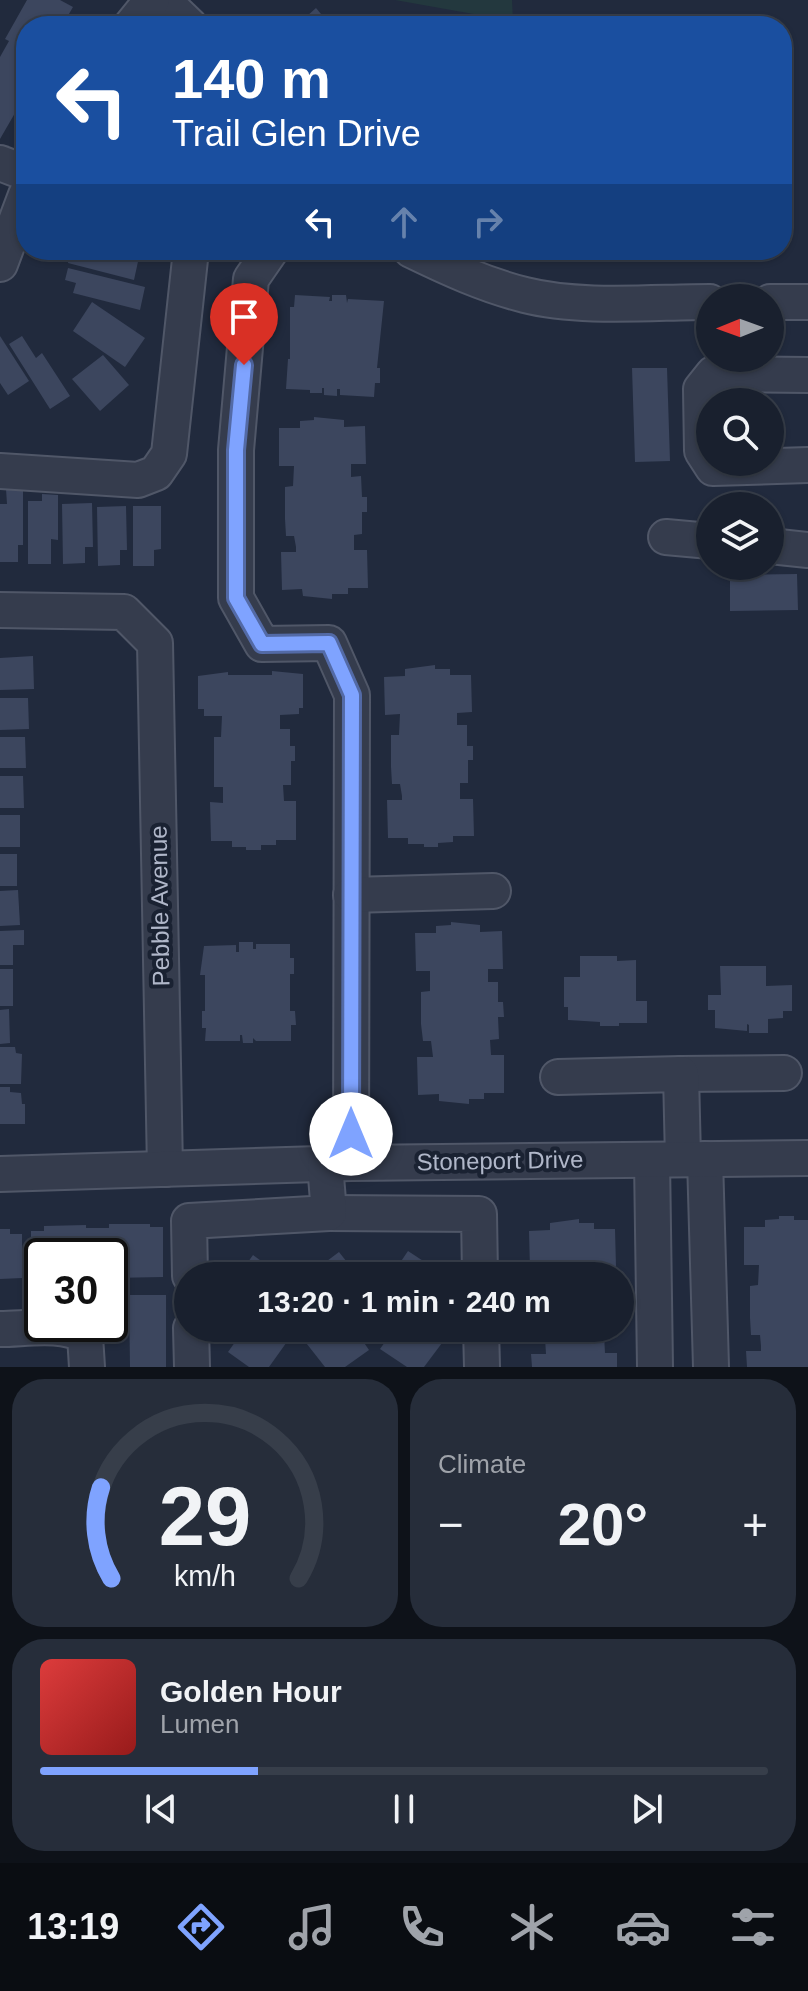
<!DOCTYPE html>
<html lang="en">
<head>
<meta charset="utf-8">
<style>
  body { margin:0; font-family:Arial,sans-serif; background:#262d3a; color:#f1f3f6; height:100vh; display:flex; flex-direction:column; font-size:30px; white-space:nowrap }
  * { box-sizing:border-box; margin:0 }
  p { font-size:26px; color:#9fa3aa }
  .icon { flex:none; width:44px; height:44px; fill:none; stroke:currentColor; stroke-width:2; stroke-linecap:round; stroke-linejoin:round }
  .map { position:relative; height:1367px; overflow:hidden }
  .sheet { display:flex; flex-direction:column; gap:12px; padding:12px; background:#0e1219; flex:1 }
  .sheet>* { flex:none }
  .guide { position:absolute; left:16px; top:16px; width:776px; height:244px; border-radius:32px; box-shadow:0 2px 6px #0004,0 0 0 2px #373e4a; background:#1a4fa0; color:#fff; overflow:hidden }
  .needle { width:52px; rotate:269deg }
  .controls { position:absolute; left:696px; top:284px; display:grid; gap:16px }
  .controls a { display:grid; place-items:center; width:88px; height:88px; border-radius:50%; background:#19202e; box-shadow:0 2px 6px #0004,0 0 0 2px #373e4a; font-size:40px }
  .speed { position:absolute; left:24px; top:1238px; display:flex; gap:16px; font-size:40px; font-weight:700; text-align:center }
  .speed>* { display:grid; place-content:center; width:104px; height:104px; border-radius:50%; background:#19202e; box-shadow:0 2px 6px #0004,0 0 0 2px #373e4a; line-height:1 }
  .speed .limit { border:4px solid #111; border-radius:12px; background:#fff; color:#111 }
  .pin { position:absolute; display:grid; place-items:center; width:68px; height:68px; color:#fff; margin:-82px -34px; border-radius:50% 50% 50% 0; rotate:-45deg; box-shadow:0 0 8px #0007 }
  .pin .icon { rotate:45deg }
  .me { position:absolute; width:88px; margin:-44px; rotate:0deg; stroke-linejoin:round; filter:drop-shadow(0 0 6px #0008) }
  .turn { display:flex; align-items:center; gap:28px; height:168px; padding:0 24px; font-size:36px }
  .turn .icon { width:104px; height:104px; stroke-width:2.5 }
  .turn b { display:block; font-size:56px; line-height:68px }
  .lanes { display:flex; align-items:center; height:76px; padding:0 24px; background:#0003; justify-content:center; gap:40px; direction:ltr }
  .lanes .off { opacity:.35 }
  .big { font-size:60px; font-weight:700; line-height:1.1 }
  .sheet .widget { flex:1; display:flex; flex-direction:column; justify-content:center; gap:12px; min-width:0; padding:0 28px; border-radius:32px; background:#262d3a }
  .sheet .dial { align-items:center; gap:0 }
  .dial svg { height:208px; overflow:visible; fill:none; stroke:#373e4a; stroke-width:7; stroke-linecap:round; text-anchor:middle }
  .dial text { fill:#f1f3f6; stroke:none }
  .song { display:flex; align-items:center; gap:24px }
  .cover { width:96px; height:96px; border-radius:12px; background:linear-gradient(135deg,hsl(0 70% 55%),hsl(0 70% 35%)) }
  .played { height:8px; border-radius:4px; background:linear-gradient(90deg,#7fa3ff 30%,#373e4a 30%) }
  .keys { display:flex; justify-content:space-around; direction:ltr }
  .heat { display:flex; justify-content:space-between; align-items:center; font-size:44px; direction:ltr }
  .sheet .tiles { flex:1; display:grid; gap:12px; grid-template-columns:1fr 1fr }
  .widget:last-child { grid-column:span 2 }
  .trip { position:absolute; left:174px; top:1262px; width:460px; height:80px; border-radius:40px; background:#19202e; box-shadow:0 2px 6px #0004,0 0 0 2px #373e4a; font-weight:700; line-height:80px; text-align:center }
  .dock { display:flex; height:128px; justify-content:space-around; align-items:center; background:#0a0d12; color:#9fa3aa }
  .dock .icon { width:56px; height:56px }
  .dock .active { color:#7fa3ff }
  .dock b { font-size:36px; color:#f1f3f6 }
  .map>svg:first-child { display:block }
</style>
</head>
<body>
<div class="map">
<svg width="808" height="1367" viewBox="0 0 808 1367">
  <rect width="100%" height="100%" fill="#212a3d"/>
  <polygon fill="#23383e" points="395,0 512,0 513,21"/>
  <g fill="#3c465e">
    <polygon points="27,0 60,0 73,7 62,26 26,26 26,94 0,139 0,57 9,41 5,39"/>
    <polygon points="316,8 331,26 296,26"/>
    <polygon points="62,250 112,250 139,257 134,280 68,263 70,253"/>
    <polygon points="68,268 145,287 140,310 73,293 76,283 65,280"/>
    <polygon points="295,295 330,297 329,301 332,301 332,295 346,295 347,303 348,299 384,301 377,368 380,368 380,383 375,383 374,397 340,395 340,389 337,389 337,396 324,395 324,388 322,388 322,393 310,393 310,390 286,389 288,359 290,359 290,307 294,307"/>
    <polygon points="92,302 145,338 125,367 73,331"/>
    <polygon points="0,336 29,381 8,395 0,383"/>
    <polygon points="22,336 36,358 42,353 70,396 50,409 9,344"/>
    <polygon points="103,355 129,385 100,411 72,379"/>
    <polygon points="632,368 667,368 670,461 635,462"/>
    <polygon points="314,417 344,420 344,427 365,426 366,464 351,464 351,477 361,476 362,497 367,497 367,512 362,512 362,534 354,535 354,550 367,550 368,588 348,588 348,594 332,594 332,599 303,596 302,589 282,590 281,552 296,552 296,547 294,536 286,536 285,519 285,487 293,486 294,466 279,466 279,428 300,428 300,421 314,420"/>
    <polygon points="6,489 23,489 23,545 18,545 18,562 0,562 0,504 7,504"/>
    <polygon points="42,494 58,495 58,540 51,539 51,564 28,564 28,501 42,501"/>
    <polygon points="92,503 93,547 85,547 85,563 63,564 62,504"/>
    <polygon points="126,506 127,550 120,550 120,565 98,566 97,507"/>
    <polygon points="133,506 161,506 161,549 154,550 154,566 133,566"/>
    <polygon points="797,574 798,610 730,611 730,575"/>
    <polygon points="33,656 34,689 0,690 0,658"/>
    <polygon points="435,665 435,669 450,669 450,675 471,675 472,712 457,713 457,725 467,725 467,746 473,746 473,760 468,760 468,783 460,783 460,799 473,799 474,836 453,836 453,842 438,843 438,847 424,847 424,844 408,844 408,838 388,838 387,800 402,800 402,796 400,784 392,784 391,767 391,735 399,735 400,714 385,715 384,677 405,676 405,669"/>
    <polygon points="272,671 303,674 303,708 299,708 299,714 280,715 280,729 290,729 290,746 295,746 295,761 291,761 291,785 283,785 284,801 296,801 296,840 276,840 276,845 261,845 261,850 246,850 246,847 232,847 232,841 211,841 210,802 223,803 223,787 214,787 214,737 221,737 222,716 204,716 204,709 198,709 198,676 228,672 228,675 272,675"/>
    <polygon points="0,698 28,698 29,729 0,730"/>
    <polygon points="0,737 25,737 26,768 0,768"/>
    <polygon points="0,776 23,776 24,808 0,808"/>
    <rect x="0" y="815" width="20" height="32"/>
    <rect x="0" y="854" width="17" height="32"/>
    <polygon points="18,890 20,925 0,926 0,891"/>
    <polygon points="451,922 480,925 480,932 502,931 503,969 488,969 488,982 498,982 498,1002 503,1002 504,1017 498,1017 499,1039 490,1040 491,1055 504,1055 504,1093 484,1093 484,1099 469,1099 469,1104 439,1101 439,1094 418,1095 417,1057 433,1057 431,1041 423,1041 421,1024 421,992 430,991 430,971 416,971 415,933 436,933 436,926 451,925"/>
    <polygon points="24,930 24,945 13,945 13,965 0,965 0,931"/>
    <polygon points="239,942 253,942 253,949 256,949 256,944 290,944 290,958 294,958 294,974 290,974 290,1011 295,1011 296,1025 291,1025 291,1041 256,1041 253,1038 253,1043 243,1043 242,1035 240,1035 240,1041 205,1041 206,1028 202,1028 202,1011 205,1011 205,975 200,975 204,946 236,945 236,952 239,952"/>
    <polygon points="580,956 617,956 617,961 636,960 636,1001 647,1001 647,1023 619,1023 619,1026 600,1026 600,1022 568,1020 568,1007 564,1007 564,977 580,977"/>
    <polygon points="720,966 766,966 766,986 792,985 792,1011 783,1011 783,1018 768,1019 768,1033 749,1033 749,1025 747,1024 747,1031 715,1028 715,1010 708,1010 708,995 721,995"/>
    <rect x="0" y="969" width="13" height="37"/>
    <polygon points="9,1009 10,1043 0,1044 0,1010"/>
    <polygon points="0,1047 15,1047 16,1053 22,1054 21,1084 0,1084"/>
    <polygon points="0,1087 10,1087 10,1092 21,1093 22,1104 25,1104 25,1124 0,1124"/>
    <polygon points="779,1216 794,1216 794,1220 808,1220 808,1367 747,1367 746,1351 761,1351 761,1346 760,1335 751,1335 750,1318 750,1286 758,1285 759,1265 744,1265 744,1227 765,1227 765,1220 779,1219"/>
    <polygon points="579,1219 579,1223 594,1223 594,1229 615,1229 616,1267 601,1267 601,1276 544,1276 544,1268 530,1269 529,1231 550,1230 550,1223"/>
    <polygon points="109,1224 150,1224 150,1227 163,1227 163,1277 111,1278 110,1256 42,1256 42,1277 31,1277 31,1231 44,1231 44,1226 86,1225 86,1228 109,1228"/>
    <polygon points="0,1229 10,1229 10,1234 22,1234 22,1278 0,1279"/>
    <polygon points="408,1251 446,1276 391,1276"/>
    <polygon points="339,1252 358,1276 307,1276"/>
    <polygon points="253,1255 282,1276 238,1276"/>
    <polygon points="129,1295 166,1295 166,1367 130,1367"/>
    <polygon points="245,1328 273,1328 289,1339 269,1367 249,1367 228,1352"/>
    <polygon points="317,1328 354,1328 369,1350 345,1367 325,1367 303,1339"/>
    <polygon points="395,1328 438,1328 448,1335 424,1367 407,1367 380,1349"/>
    <polygon points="536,1328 613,1328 613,1333 604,1334 605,1353 617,1353 617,1367 532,1367 531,1354 546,1354 545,1338 536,1338"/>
  </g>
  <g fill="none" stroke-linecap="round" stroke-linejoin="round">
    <g stroke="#505768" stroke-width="38">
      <g id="minor">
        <polyline points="163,0 190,26"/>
        <polyline points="131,26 152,0"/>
        <polyline points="0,163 26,173"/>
        <polyline points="271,250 251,279 236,450 236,598 262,644 329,643 352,695 351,1163"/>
        <path d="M411 250C448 268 485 285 525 295 580 309 653 302 710 302"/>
        <polyline points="0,264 26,195"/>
        <polyline points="770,302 808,302"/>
        <polyline points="808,375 713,374 701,389 702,451 713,468 808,465"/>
        <polyline points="0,471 138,480 156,473 169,454 191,250"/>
        <polyline points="666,537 710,541"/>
        <polyline points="770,546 808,550"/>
        <polyline points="0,610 124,612 155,643 165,1169"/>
        <polyline points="351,895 493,891"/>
        <polyline points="681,1074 784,1073"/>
        <polyline points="558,1077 681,1074 683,1159"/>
        <polyline points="705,1159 711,1367"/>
        <polyline points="652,1160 655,1367"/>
        <polyline points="0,1174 351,1163 808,1158"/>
        <polyline points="329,1213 479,1214 480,1276"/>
        <polyline points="190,1276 189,1221 329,1213 325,1164"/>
        <polyline points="191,1328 192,1367"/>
        <polyline points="481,1328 482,1367"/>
        <path d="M0 1329C26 1329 62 1322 85 1336L87 1367"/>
      </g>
    </g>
    <use href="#minor" stroke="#353c4d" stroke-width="34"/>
  </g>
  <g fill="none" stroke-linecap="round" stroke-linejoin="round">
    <g stroke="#536aa6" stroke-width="20">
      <polyline id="route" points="244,365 236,450 236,598 262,644 329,643 352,695 351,1134"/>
    </g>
    <use href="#route" stroke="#7fa3ff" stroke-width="14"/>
  </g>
  <g text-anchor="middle" stroke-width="8" stroke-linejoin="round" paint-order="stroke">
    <g font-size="24" fill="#b0b7c9" stroke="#1a2232">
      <text transform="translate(160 906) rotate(-91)" y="8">Pebble Avenue</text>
      <text transform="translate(500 1161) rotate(-1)" y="8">Stoneport Drive</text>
    </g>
  </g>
</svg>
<div class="controls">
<a><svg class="needle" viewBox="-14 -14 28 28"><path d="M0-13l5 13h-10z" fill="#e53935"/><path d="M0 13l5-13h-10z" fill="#9fa3aa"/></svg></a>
<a><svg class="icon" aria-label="search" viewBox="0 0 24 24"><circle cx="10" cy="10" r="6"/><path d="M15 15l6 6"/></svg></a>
<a><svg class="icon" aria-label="layers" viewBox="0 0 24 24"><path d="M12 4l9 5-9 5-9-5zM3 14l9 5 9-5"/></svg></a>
</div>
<div class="speed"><div class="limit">30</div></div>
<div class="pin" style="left:244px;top:365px;background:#d93025"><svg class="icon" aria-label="arrive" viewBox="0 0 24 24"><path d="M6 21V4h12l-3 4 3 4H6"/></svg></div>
<svg class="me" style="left:351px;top:1134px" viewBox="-20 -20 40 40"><circle r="19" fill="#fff"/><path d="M0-13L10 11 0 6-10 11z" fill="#7fa3ff"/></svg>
<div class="trip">13:20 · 1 min · 240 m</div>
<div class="guide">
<div class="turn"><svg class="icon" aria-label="left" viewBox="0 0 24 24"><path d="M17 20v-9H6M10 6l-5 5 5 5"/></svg><div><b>140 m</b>Trail Glen Drive</div></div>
<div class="lanes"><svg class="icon" aria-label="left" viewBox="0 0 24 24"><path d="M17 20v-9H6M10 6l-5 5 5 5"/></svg><svg class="icon off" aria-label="ahead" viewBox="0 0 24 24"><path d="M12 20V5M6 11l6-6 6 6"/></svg><svg class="icon off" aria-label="right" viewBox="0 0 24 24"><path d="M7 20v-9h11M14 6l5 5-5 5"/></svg></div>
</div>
</div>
<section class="sheet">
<div class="tiles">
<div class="widget dial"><svg viewBox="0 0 100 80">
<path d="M14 69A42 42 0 1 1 86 69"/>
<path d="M14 69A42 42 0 0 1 10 34" stroke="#7fa3ff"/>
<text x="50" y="56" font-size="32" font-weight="700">29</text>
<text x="50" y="72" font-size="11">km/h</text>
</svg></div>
<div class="widget"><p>Climate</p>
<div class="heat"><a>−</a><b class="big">20°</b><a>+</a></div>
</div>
<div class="widget">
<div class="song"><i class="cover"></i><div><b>Golden Hour</b><p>Lumen</p></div></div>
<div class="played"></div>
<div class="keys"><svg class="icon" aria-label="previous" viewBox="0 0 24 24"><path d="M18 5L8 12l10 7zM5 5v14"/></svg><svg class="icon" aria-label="pause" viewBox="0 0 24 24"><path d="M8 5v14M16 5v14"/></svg><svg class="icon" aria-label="next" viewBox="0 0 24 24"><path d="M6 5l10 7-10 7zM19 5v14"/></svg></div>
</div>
</div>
</section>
<nav class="dock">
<b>13:19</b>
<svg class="icon active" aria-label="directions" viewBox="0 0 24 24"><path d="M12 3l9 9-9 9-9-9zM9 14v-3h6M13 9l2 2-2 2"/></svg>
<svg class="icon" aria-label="music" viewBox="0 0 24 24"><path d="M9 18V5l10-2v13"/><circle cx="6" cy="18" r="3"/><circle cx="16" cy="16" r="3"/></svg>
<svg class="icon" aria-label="phone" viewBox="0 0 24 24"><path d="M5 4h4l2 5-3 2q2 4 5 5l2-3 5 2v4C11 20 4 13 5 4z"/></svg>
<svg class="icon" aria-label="climate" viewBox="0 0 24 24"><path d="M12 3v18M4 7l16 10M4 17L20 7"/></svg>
<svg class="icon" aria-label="car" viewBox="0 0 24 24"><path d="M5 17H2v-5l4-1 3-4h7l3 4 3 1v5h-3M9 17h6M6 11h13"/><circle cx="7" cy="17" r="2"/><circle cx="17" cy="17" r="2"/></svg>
<svg class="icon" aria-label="filters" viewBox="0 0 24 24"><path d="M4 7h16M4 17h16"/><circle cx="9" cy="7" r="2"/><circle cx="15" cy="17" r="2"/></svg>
</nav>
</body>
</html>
